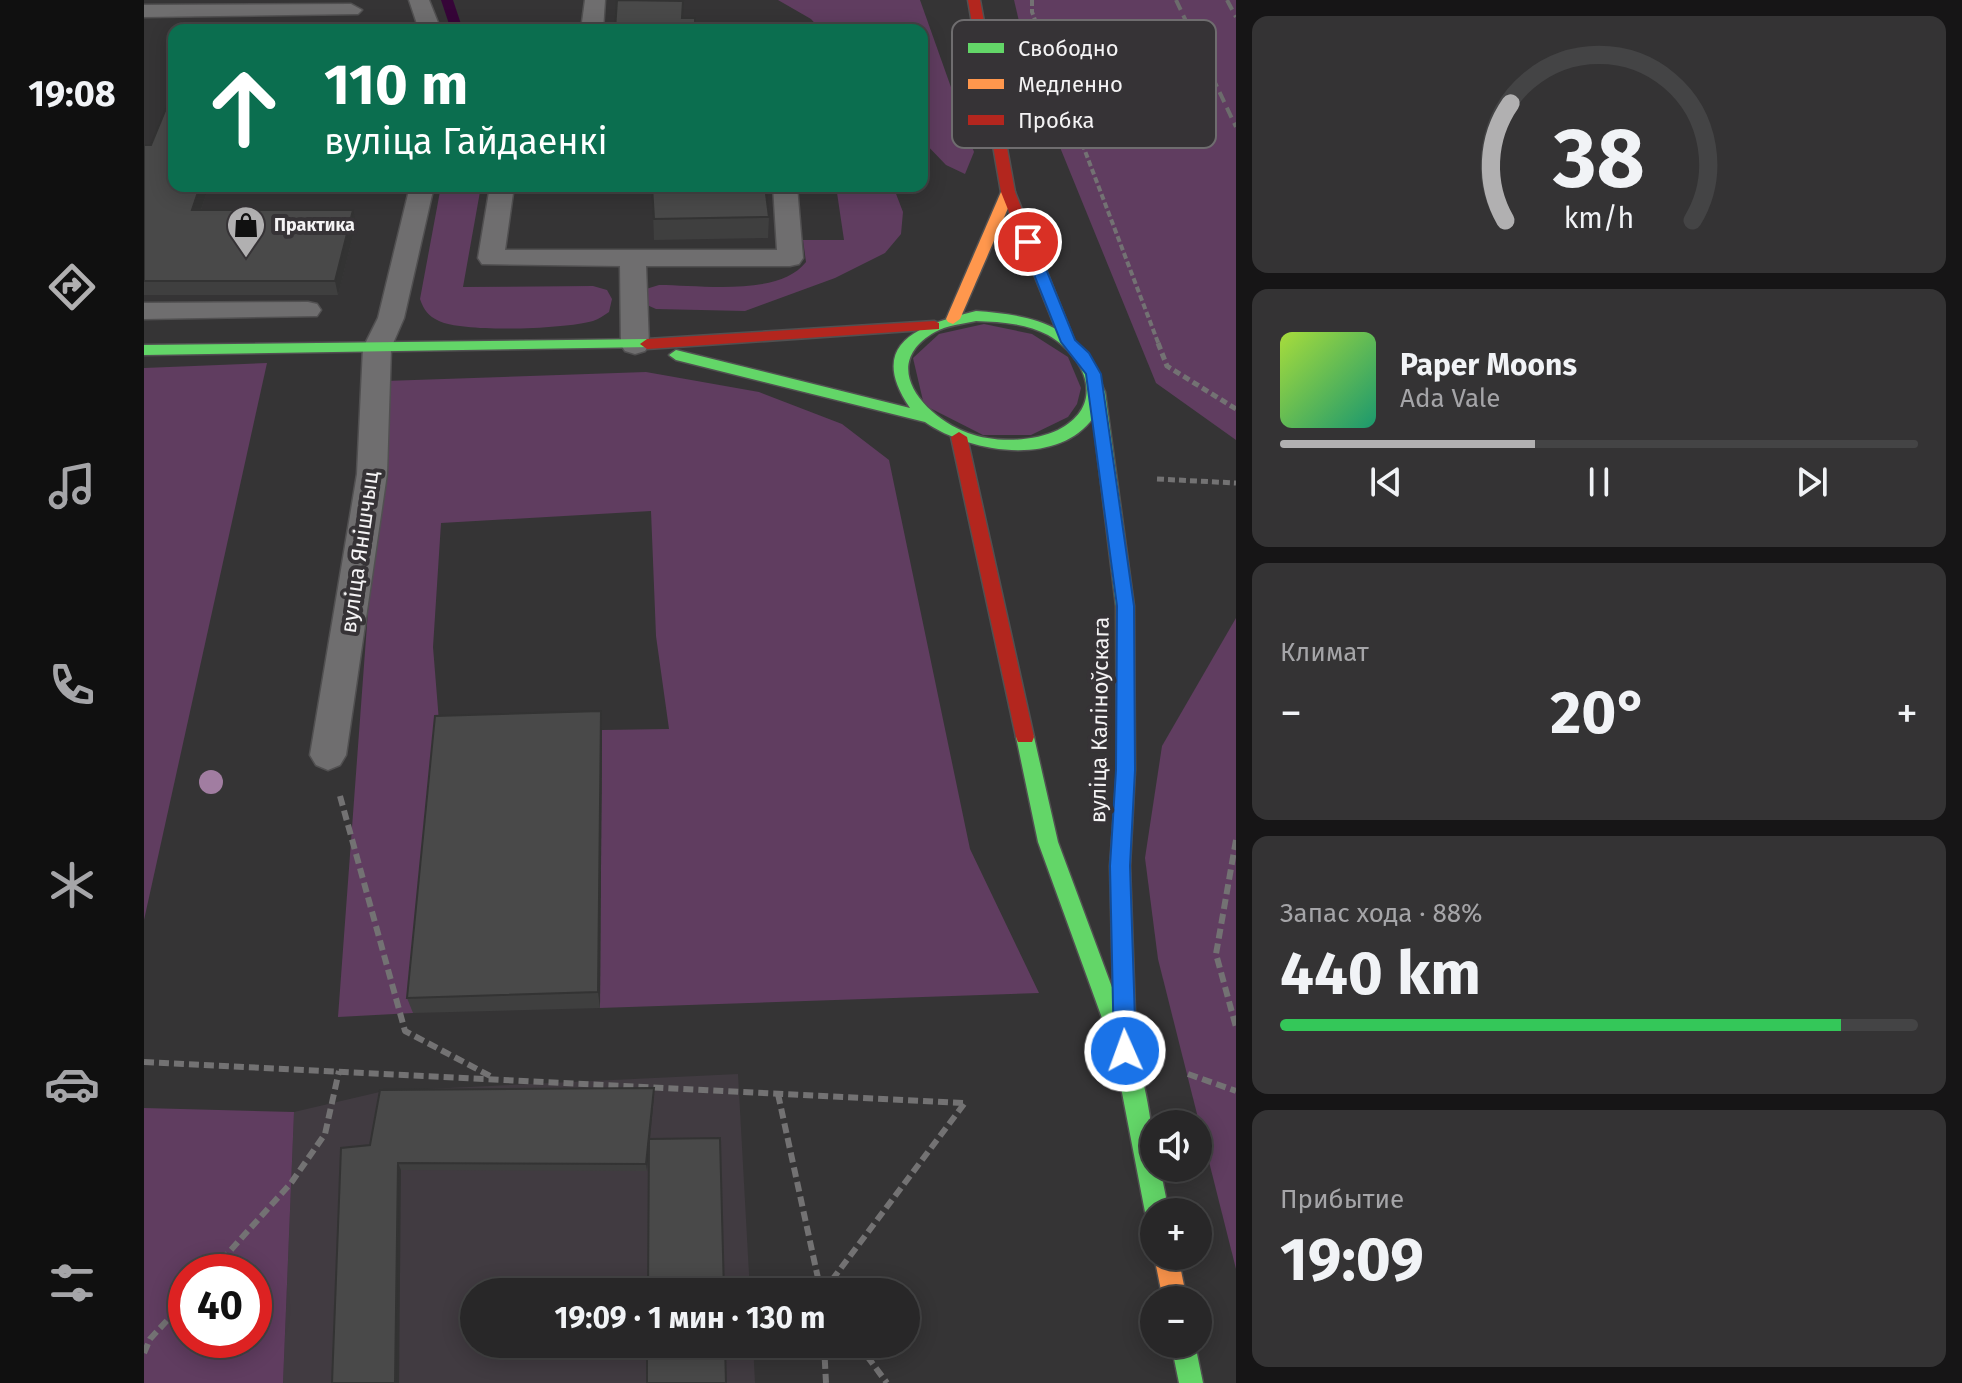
<!DOCTYPE html>
<html lang="ru">
<head>
<meta charset="utf-8">
<style>
  body { margin:0; font-family:"Fira Sans",sans-serif; background:#343334; color:#f1f3f6; height:100vh; display:flex; flex-direction:column; font-size:30px; white-space:nowrap }
  * { box-sizing:border-box; margin:0 }
  p { font-size:26px; color:#a5a5a8 }
  .icon { flex:none; width:44px; height:44px; fill:none; stroke:currentColor; stroke-width:2; stroke-linecap:round; stroke-linejoin:round }
  .map { position:relative; flex:1; overflow:hidden }
  .drawer { display:flex; flex-direction:column; gap:16px; padding:16px; background:#161516; width:726px }
  .drawer>* { flex:none }
  .top-card { position:absolute; left:24px; top:24px; width:760px; height:168px; border-radius:16px; box-shadow:0 4px 20px #0003,0 0 0 2px #444445; background:#0b6e4f; color:#fff; overflow:hidden }
  .tools { position:absolute; left:996px; top:1110px; display:grid; gap:16px }
  .tools a { display:grid; place-items:center; width:72px; height:72px; border-radius:50%; background:#282728; box-shadow:0 4px 20px #0003,0 0 0 2px #444445; font-size:40px }
  .speed { position:absolute; left:24px; top:1254px; display:flex; gap:16px; font-size:40px; font-weight:700; text-align:center }
  .speed>* { display:grid; place-content:center; width:104px; height:104px; border-radius:50%; background:#282728; box-shadow:0 4px 20px #0003,0 0 0 2px #444445; line-height:1 }
  .speed .limit { border:12px solid #d22; background:#fff; color:#111 }
  .pin { position:absolute; display:grid; place-items:center; width:68px; height:68px; color:#fff; margin:-34px; border:4px solid #fff; border-radius:50%; box-shadow:0 2px 8px #0007 }
  .me { position:absolute; width:88px; margin:-44px; rotate:358deg; stroke-linejoin:round; filter:drop-shadow(0 0 6px #0008) }
  .turn { display:flex; align-items:center; gap:28px; height:168px; padding:0 24px; font-size:36px }
  .turn .icon { width:104px; height:104px; stroke-width:2.5 }
  .turn b { display:block; font-size:56px; line-height:68px }
  .big { font-size:60px; font-weight:700; line-height:1.1 }
  .drawer .widget { flex:1; display:flex; flex-direction:column; justify-content:center; gap:12px; min-width:0; padding:0 28px; border-radius:16px; background:#343334 }
  .drawer .dial { align-items:center; gap:0 }
  .dial svg { height:208px; overflow:visible; fill:none; stroke:#444445; stroke-width:7; stroke-linecap:round; text-anchor:middle }
  .dial text { fill:#f1f3f6; stroke:none }
  .song { display:flex; align-items:center; gap:24px }
  .cover { width:96px; height:96px; border-radius:12px; background:linear-gradient(135deg,hsl(80 70% 55%),hsl(160 70% 35%)) }
  .played { height:8px; border-radius:4px; background:linear-gradient(90deg,#b1b0b1 40%,#444445 40%) }
  .keys { display:flex; justify-content:space-around; direction:ltr }
  .heat { display:flex; justify-content:space-between; align-items:center; font-size:44px; direction:ltr }
  .charge { height:12px; border-radius:6px; background:linear-gradient(90deg,#34c759 88%,#444445 0) }
  .trip { position:absolute; left:316px; top:1278px; width:460px; height:80px; border-radius:40px; background:#282728; box-shadow:0 4px 20px #0003,0 0 0 2px #444445; font-weight:700; line-height:80px; text-align:center }
  main { display:flex; flex:1; min-height:0 }
  .dock { display:flex; flex-direction:column; width:144px; justify-content:space-around; align-items:center; background:#101010; color:#a5a5a8 }
  .dock .icon { width:56px; height:56px }
  .dock .active { color:#b1b0b1 }
  .dock b { font-size:36px; color:#f1f3f6 }
  .map>svg:first-child { display:block }
</style>
</head>
<body>
<main>
<nav class="dock">
<b>19:08</b>
<svg class="icon active" aria-label="directions" viewBox="0 0 24 24"><path d="M12 3l9 9-9 9-9-9zM9 14v-3h6M13 9l2 2-2 2"/></svg>
<svg class="icon" aria-label="music" viewBox="0 0 24 24"><path d="M9 18V5l10-2v13"/><circle cx="6" cy="18" r="3"/><circle cx="16" cy="16" r="3"/></svg>
<svg class="icon" aria-label="phone" viewBox="0 0 24 24"><path d="M5 4h4l2 5-3 2q2 4 5 5l2-3 5 2v4C11 20 4 13 5 4z"/></svg>
<svg class="icon" aria-label="climate" viewBox="0 0 24 24"><path d="M12 3v18M4 7l16 10M4 17L20 7"/></svg>
<svg class="icon" aria-label="car" viewBox="0 0 24 24"><path d="M5 17H2v-5l4-1 3-4h7l3 4 3 1v5h-3M9 17h6M6 11h13"/><circle cx="7" cy="17" r="2"/><circle cx="17" cy="17" r="2"/></svg>
<svg class="icon" aria-label="filters" viewBox="0 0 24 24"><path d="M4 7h16M4 17h16"/><circle cx="9" cy="7" r="2"/><circle cx="15" cy="17" r="2"/></svg>
</nav>
<div class="map">
<svg width="1092" height="1383" viewBox="0 0 1092 1383">
  <rect width="100%" height="100%" fill="#353435"/>
  <polygon fill="#413b41" points="594,1074 606,1292 330,1292 330,1344 609,1344 611,1383 139,1383 150,1112 240,1091"/>
  <g fill="#603d60" fill-rule="evenodd">
    <polygon points="634,0 776,0 830,152 821,174 802,165 778,140 778,30 677,30 667,19"/>
    <polygon points="870,0 1092,0 1092,440 1012,383 889,81"/>
    <path d="M297 186H337L319 287 449 286 463 290 468 299 465 312C460 315 455 319 449 321 421 329 321 333 295 321 284 316 280 310 276 299Z"/>
    <path d="M692 186H749L759 212 757 234 741 253 691 278 601 311 512 309 503 305 502 289 515 285C556 285 635 297 662 262L659 240H700Z"/>
    <polygon points="840,324 888,334 924,357 937,388 933,404 924,417 887,435 839,435 780,405 769,358 795,334"/>
    <polygon points="123,363 0,920 0,368"/>
    <polygon points="502,372 615,392 698,424 745,460 826,849 895,993 455,1008 458,730 525,729 512,636 507,511 297,523 289,647 296,734 269,1013 194,1017 241,381"/>
    <polygon points="1092,618 1092,1269 1014,959 1001,858 1018,746"/>
    <path d="M0 1108 150 1112 139 1383H0ZM110 1272V1340H42V1272Z"/>
  </g>
  <g fill="none" stroke-linecap="round" stroke-linejoin="round">
    <polygon fill="#360538" fill-rule="evenodd" points="297,0 309,0 319,30 307,30"/>
    <g stroke="#515051" stroke-width="3">
      <g id="lane">
        <polygon points="265,0 285,0 297,30 275,30"/>
        <polygon points="441,0 461,0 459,30 437,30"/>
        <polygon points="207,4 218,10 214,14 0,17 0,5"/>
        <polygon points="266,186 290,186 260,318 247,348 243,474 202,755 196,765 184,770 172,765 166,755 213,474 219,348 234,318"/>
        <polygon points="346,186 370,186 361,250 633,250 629,186 653,186 659,258 655,264 646,266 502,266 505,345 501,351 491,354 481,351 477,345 476,266 338,264 334,258"/>
        <polygon points="164,302 173,304 177,310 173,316 0,319 0,303"/>
      </g>
    </g>
    <g stroke="#515051" stroke-width="3">
      <g id="fast">
        <path d="M832 311C877 314 924 322 949 363 955 372 956 383 961 392L990 606 991 770 986 866 991 1013 987 1020 981 1023C998 1068 1010 1119 1010 1168H1016L1025 1212H1010V1222L1005 1220 1001 1212 970 1051 894 842 872 737 874 732H888L890 737 914 842 969 990 966 866 973 770 972 606 949 418C913 468 824 452 781 422L532 360 525 355 532 350 766 408C721 342 777 325 832 311ZM832 321C856 322 882 323 904 335 942 357 963 405 914 430 889 442 850 443 824 433 781 417 733 365 791 332 803 325 819 324 832 321Z"/>
        <polygon points="503,339 508,341 508,347 0,355 0,345"/>
        <polygon points="1027,1344 1051,1344 1059,1383 1035,1383"/>
      </g>
    </g>
    <g stroke="#515051" stroke-width="3">
      <g id="slow">
        <polygon points="864,188 871,192 816,319 809,324 804,322 802,319 857,192"/>
        <polygon points="1010,1256 1034,1256 1043,1300 1019,1300"/>
      </g>
    </g>
    <g stroke="#515051" stroke-width="3">
      <g id="jam">
        <polygon points="824,0 836,0 871,192 931,342 929,345 919,345 917,342 857,192"/>
        <polygon points="790,321 795,323 795,329 503,349 496,344 503,339"/>
        <polygon points="815,432 823,437 890,737 888,742 874,742 872,737 807,437"/>
      </g>
    </g>
    <polyline stroke="#737273" stroke-width="4" stroke-dasharray="6 3" stroke-linecap="butt" points="888,0 888,12 1015,345"/>
    <g stroke="#737273" stroke-width="5" stroke-dasharray="7 4" stroke-linecap="butt">
      <polyline points="1014,343 1023,366 1092,409"/>
      <polyline points="1013,479 1092,483"/>
    </g>
    <g stroke="#737273" stroke-width="6" stroke-dasharray="10 5" stroke-linecap="butt">
      <polyline points="196,796 261,1031 348,1077"/>
      <polyline points="1092,840 1072,954 1092,1027"/>
      <polyline points="0,1062 820,1103"/>
      <polyline points="1044,1074 1092,1091"/>
      <polyline points="634,1094 677,1292"/>
      <polyline points="67,1272 147,1183 181,1134 195,1071"/>
      <polyline points="679,1292 820,1104"/>
      <polyline points="680,1344 682,1383"/>
      <polyline points="714,1344 743,1383"/>
      <polyline points="0,1353 6,1339 42,1300"/>
    </g>
    <use href="#lane" fill="#6f6e6f" fill-rule="evenodd"/>
    <use href="#fast" fill="#63d668" fill-rule="evenodd"/>
    <use href="#slow" fill="#ff974d" fill-rule="evenodd"/>
    <use href="#jam" fill="#b3261e" fill-rule="evenodd"/>
    <g stroke="#6c6c6c" stroke-width="4" stroke-dasharray="11 6" stroke-linecap="butt">
      <polyline points="1032,0 1092,127"/>
      <polyline points="1083,0 1092,17"/>
    </g>
  </g>
  <circle fill="#a17da1" cx="67" cy="782" r="12"/>
  <g fill="#3f3f3f">
    <polygon points="0,145 30,186 65,186 57,210 212,224 194,295 0,295"/>
    <polygon points="508,186 625,217 624,238 510,240"/>
    <polygon points="458,730 456,1008 269,1013 263,998"/>
    <polygon points="510,1088 510,1095 503,1171 257,1170 226,1145"/>
  </g>
  <g fill="#333">
    <polygon points="56,186 65,186 52,224 48,210"/>
    <polygon points="209,210 212,224 194,295 191,281"/>
    <polygon points="457,711 458,730 456,1008 454,992"/>
    <polygon points="510,1088 510,1095 503,1171 502,1164"/>
    <polygon points="254,1163 257,1170 255,1383 251,1383"/>
  </g>
  <g fill="#494949" stroke="#333" stroke-width="2">
    <polygon points="473,0 539,1 538,18 551,18 551,30 471,30"/>
    <polygon points="30,89 30,186 56,186 48,210 209,210 191,281 0,281 0,145 7,145"/>
    <polygon points="508,186 621,186 625,217 510,219"/>
    <polygon points="457,711 454,992 263,998 291,716"/>
    <polygon points="510,1088 502,1164 254,1163 251,1383 188,1383 197,1148 226,1145 236,1090"/>
    <polygon points="576,1138 580,1292 504,1292 505,1139"/>
    <polygon points="503,1344 581,1344 582,1383 503,1383"/>
  </g>
  <polygon fill="#1a73e8" stroke="#114b97" stroke-width="2" points="884,238 891,242 931,340 945,353 957,374 990,606 991,770 986,866 992,1051 989,1059 981,1062 973,1059 970,1051 966,866 972,770 973,606 942,374 917,342 877,242"/>
  <defs>
    <g id="shop-pin" transform="scale(2)"><path d="M0 17L-7.5 6A9.5 9.5 0 1 1 7.5 6Z" fill="#b1b0b1" stroke="#363336"/><path d="M-5-2.5h2.3a2.7 3.5 0 0 1 5.4 0H5L5.5 6h-11ZM-1.5-2.5h3a1.5 2.3 0 0 0-3 0Z" fill="#111"/></g>
  </defs>
  <g fill-rule="evenodd">
    <use href="#shop-pin" x="102" y="225"/>
  </g>
  <g text-anchor="middle" stroke-width="8" stroke-linejoin="round" paint-order="stroke">
    <g font-size="18" font-weight="bold" fill="#f4f3f4" stroke="#363336" text-anchor="start">
      <text x="130" y="231">Практика</text>
    </g>
    <g font-size="22" fill="#f4f3f4" stroke="#363336">
      <text transform="translate(215 552) rotate(-82)" y="8">вуліца Янішчыц</text>
      <text transform="translate(955 720) rotate(-89)" y="8">вуліца Каліноўскага</text>
    </g>
  </g>
  <rect x="808" y="20" width="264" height="128" rx="12" fill="#363336" stroke="#6f6d6f" stroke-width="2"/>
  <rect x="824" y="43" width="36" height="10" fill="#63d668"/>
  <rect x="824" y="79" width="36" height="10" fill="#ff974d"/>
  <rect x="824" y="115" width="36" height="10" fill="#b3261e"/>
  <g font-size="22" fill="#f4f3f4">
    <text x="874" y="56">Свободно</text>
    <text x="874" y="92">Медленно</text>
    <text x="874" y="128">Пробка</text>
  </g>
</svg>
<div class="tools">
<a><svg class="icon" aria-label="sound" viewBox="0 0 24 24"><path d="M4 9h4l5-4v14l-5-4H4zM17 9q2 3 0 6"/></svg></a>
<a>+</a>
<a>−</a>
</div>
<div class="speed"><div class="limit">40</div></div>
<div class="pin" style="left:884px;top:242px;background:#d93025"><svg class="icon" aria-label="arrive" viewBox="0 0 24 24"><path d="M6 21V4h12l-3 4 3 4H6"/></svg></div>
<svg class="me" style="left:981px;top:1051px" viewBox="-20 -20 40 40"><circle r="17" fill="#1a73e8" stroke="#fff" stroke-width="3"/><path d="M0-11L8 9 0 5-8 9z" fill="#fff"/></svg>
<div class="trip">19:09 · 1 мин · 130 m</div>
<div class="top-card">
<div class="turn"><svg class="icon" aria-label="ahead" viewBox="0 0 24 24"><path d="M12 20V5M6 11l6-6 6 6"/></svg><div><b>110 m</b>вуліца Гайдаенкі</div></div>
</div>
</div>
<section class="drawer">
<div class="widget dial"><svg viewBox="0 0 100 80">
<path d="M14 69A42 42 0 1 1 86 69"/>
<path d="M14 69A42 42 0 0 1 16 24" stroke="#b1b0b1"/>
<text x="50" y="56" font-size="32" font-weight="700">38</text>
<text x="50" y="72" font-size="11">km/h</text>
</svg></div>
<div class="widget">
<div class="song"><i class="cover"></i><div><b>Paper Moons</b><p>Ada Vale</p></div></div>
<div class="played"></div>
<div class="keys"><svg class="icon" aria-label="previous" viewBox="0 0 24 24"><path d="M18 5L8 12l10 7zM5 5v14"/></svg><svg class="icon" aria-label="pause" viewBox="0 0 24 24"><path d="M8 5v14M16 5v14"/></svg><svg class="icon" aria-label="next" viewBox="0 0 24 24"><path d="M6 5l10 7-10 7zM19 5v14"/></svg></div>
</div>
<div class="widget"><p>Климат</p>
<div class="heat"><a>−</a><b class="big">20°</b><a>+</a></div>
</div>
<div class="widget"><p>Запас хода · 88%</p><b class="big">440 km</b><div class="charge"></div></div>
<div class="widget"><p>Прибытие</p><b class="big">19:09</b></div>
</section>
</main>
</body>
</html>
